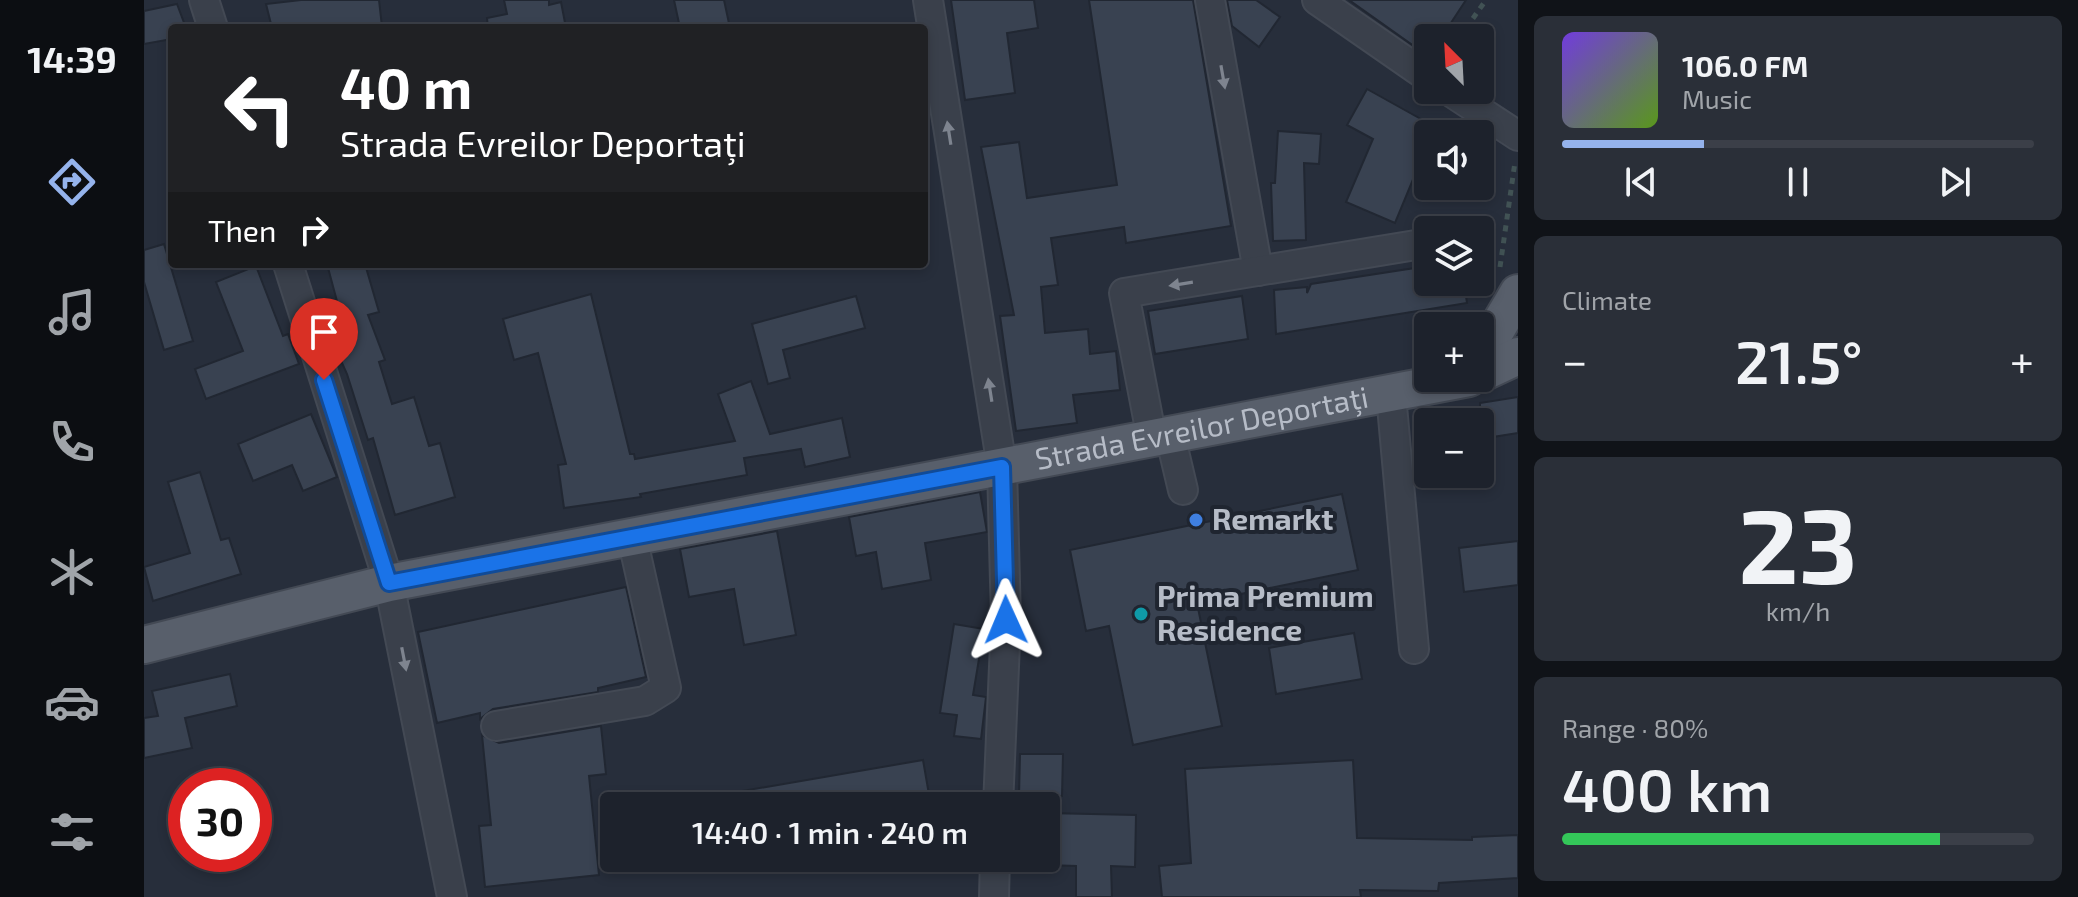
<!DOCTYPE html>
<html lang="en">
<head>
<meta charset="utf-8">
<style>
  body { margin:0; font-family:"Exo 2",sans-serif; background:#2a2f38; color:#f1f3f6; height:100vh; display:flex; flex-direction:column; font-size:30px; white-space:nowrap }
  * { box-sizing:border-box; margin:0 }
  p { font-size:26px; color:#a0a4a9 }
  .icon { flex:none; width:44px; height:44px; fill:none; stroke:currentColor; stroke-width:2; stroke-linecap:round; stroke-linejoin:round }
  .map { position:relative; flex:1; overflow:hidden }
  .drawer { display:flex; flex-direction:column; gap:16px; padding:16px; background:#101318; width:560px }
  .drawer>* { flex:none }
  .top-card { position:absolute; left:24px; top:24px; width:760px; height:244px; border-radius:8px; box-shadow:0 4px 12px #0003,0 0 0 2px #3b3f48; background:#202124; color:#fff; overflow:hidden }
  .needle { width:52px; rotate:336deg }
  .buttons { position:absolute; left:1270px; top:24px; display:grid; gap:16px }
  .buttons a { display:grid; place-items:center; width:80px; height:80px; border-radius:8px; background:#1d222c; box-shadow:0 4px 12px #0003,0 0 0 2px #3b3f48; font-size:40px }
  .speed { position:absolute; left:24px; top:768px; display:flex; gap:16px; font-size:40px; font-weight:700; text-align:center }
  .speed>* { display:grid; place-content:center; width:104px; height:104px; border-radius:50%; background:#1d222c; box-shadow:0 4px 12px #0003,0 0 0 2px #3b3f48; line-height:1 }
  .speed .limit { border:12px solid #d22; background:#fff; color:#111 }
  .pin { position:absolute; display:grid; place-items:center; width:68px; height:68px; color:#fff; margin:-82px -34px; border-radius:50% 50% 50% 0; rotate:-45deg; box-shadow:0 0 8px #0007 }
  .pin .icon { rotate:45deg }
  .me { position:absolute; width:88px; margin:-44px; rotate:359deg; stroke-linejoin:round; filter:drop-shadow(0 0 6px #0008) }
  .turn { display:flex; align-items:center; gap:28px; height:168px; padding:0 40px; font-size:36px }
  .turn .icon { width:104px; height:104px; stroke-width:2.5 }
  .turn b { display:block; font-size:56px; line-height:68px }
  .then { display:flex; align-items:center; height:76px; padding:0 40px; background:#0003; gap:16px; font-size:30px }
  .big { font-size:60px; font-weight:600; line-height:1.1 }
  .drawer .tile { flex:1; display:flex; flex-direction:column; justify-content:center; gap:12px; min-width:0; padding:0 28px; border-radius:12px; background:#2a2f38 }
  .drawer .dial { align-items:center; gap:0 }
  .dial b { font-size:104px; line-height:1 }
  .song { display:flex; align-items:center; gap:24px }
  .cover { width:96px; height:96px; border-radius:12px; background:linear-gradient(135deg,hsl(260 70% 55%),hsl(90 70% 35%)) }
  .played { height:8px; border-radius:4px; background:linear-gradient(90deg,#95b3ec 30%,#3b3f48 30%) }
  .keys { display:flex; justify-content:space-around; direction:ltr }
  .heat { display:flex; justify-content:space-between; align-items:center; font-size:44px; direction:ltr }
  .charge { height:12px; border-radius:6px; background:linear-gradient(90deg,#34c759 80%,#3b3f48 0) }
  .trip { position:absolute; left:456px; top:792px; width:460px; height:80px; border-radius:8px; background:#1d222c; box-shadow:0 4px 12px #0003,0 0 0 2px #3b3f48; font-weight:600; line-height:80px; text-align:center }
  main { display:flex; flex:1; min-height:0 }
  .menu { display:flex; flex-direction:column; width:144px; justify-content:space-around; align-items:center; background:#0c0e12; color:#a0a4a9 }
  .menu .icon { width:56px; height:56px }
  .menu .active { color:#95b3ec }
  .menu b { font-size:36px; color:#f1f3f6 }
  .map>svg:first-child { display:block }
</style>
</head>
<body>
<main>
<nav class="menu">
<b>14:39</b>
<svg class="icon active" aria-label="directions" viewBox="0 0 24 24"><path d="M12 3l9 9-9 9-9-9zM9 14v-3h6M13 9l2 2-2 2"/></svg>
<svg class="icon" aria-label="music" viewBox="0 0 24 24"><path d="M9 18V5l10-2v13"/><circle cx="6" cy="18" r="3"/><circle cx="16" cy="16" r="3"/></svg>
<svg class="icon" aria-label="phone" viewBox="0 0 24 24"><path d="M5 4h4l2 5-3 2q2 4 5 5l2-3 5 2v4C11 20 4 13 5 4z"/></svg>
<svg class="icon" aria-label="climate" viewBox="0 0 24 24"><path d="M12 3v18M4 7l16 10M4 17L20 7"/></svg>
<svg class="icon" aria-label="car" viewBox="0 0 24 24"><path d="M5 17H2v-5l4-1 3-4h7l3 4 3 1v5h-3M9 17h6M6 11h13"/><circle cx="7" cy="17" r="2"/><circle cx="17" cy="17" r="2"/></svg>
<svg class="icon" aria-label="filters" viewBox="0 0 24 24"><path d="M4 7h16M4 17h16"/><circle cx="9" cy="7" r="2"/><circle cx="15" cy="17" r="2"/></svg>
</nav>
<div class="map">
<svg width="1374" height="897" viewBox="0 0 1374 897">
  <rect width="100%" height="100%" fill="#272e3b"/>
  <g fill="#394251" stroke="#212732" stroke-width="2">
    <polygon points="157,0 235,0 238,27 128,28 122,4"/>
    <polygon points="360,0 405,0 405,5 417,2 422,28 344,28 343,18 363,14"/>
    <polygon points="530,0 580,0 586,28 536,28"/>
    <polygon points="807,0 890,0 894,28 863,33 871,93 821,100"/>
    <polygon points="945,0 1049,0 1087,226 982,243 980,227 907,238 914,285 897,287 901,333 944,329 946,354 972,351 976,390 929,395 933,423 872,431 856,316 870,315 837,147 875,142 883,198 973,185"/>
    <polygon points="1083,0 1112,0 1136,17 1115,47 1088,26"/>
    <polygon points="1205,0 1322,0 1297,38 1284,38 1284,56"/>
    <polygon points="33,4 42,28 28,28 28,39 0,44 0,11"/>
    <polygon points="1223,89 1284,123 1284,170 1275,165 1251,223 1202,202 1229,139 1203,125"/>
    <polygon points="1134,131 1177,134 1175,164 1160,163 1162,240 1129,241 1127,183 1131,183"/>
    <polygon points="20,244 49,341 20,350 0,282 0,250"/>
    <polygon points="183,264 221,264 235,312 224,315 241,360 235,362 248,404 270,397 285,446 296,443 311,497 251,515 229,438 224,440 203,374 186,336 201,331"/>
    <polygon points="112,266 139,336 144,334 155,364 62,399 51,369 99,351 72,282"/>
    <polygon points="1284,266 1284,282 1320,282 1323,303 1132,334 1130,290 1163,287 1163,293 1167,284"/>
    <polygon points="447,294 486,454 490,454 491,459 591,441 574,394 607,381 626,434 698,418 706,457 661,467 657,449 600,458 603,475 496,494 497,497 420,508 414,465 422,464 394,353 370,360 359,319"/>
    <polygon points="712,296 721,328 639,350 646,378 624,384 608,324"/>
    <polygon points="1098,296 1104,339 1011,354 1004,311"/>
    <polygon points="1374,397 1374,433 1336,439 1336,403"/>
    <polygon points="167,414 193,477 159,491 148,465 109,481 94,444"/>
    <polygon points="56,472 77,540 85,538 97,574 9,601 0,567 46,553 24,482"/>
    <polygon points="836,492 843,532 781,543 787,580 738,589 732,552 712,556 705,517"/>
    <polygon points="1198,494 1214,570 1053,603 1078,726 989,745 965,626 942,631 926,550"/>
    <polygon points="633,531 652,635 600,645 590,589 545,597 536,549"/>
    <polygon points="1374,541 1374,585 1320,592 1315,548"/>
    <polygon points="482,587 502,677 454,688 454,692 349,709 336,719 336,713 293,723 274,632"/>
    <polygon points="810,624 840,629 829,695 842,697 837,739 810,736 813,715 796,713"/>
    <polygon points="1210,633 1218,679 1132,694 1125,648"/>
    <polygon points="86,674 93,706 41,718 48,748 0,758 0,718 14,716 8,691"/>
    <polygon points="457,726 462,774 445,776 455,875 341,887 335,826 347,825 338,735 355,743"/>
    <polygon points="876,754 919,754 918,796 875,796"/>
    <polygon points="779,760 787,806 582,806 581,794"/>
    <polygon points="1209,760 1213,838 1328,840 1328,837 1374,835 1374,878 1295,883 1294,891 1216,890 1217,897 1018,897 1015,866 1047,863 1041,769"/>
    <polygon points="902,813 992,815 991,867 967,866 968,897 932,897 932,866 902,865"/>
  </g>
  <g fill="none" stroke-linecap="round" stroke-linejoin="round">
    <g stroke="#434954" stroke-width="32">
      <g id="minor">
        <polyline points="60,0 69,28"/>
        <polyline points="784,0 858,467 862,620 854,806"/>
        <polyline points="1066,0 1114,271"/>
        <polyline points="1173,0 1284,77"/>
        <polyline points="1304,90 1374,136"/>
        <polyline points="144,264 245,583 308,897"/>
        <polyline points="1247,395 1270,649"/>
        <polyline points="1026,435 1039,490"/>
        <polyline points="1008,439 980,293 1284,243"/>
        <polyline points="352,726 501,701 522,688 488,537"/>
        <polyline points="850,897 851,858"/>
      </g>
    </g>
    <g stroke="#434954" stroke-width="40">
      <g id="major">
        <polyline points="1336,347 1351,332 1374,293"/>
        <polyline points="1336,374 1374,356"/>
        <path id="s1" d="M0 645 245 583 1325 378"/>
      </g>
    </g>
    <g stroke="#415254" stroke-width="5" stroke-dasharray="6 6" stroke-linecap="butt">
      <polyline points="1315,38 1342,0"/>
      <polyline points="1356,267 1371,162"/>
    </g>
    <use href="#minor" stroke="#3a404b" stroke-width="28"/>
    <use href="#major" stroke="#585f6b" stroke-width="36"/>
  </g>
  <defs><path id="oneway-solid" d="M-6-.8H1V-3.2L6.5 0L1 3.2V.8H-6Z" transform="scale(2)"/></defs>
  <g fill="#7e848f">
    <use href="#oneway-solid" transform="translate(1079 77) rotate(80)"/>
    <use href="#oneway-solid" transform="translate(805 133) rotate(-99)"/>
    <use href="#oneway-solid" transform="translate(1037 284) rotate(171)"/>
    <use href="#oneway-solid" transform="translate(846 390) rotate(-99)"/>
    <use href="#oneway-solid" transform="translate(260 659) rotate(79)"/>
  </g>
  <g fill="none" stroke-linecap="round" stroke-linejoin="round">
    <g stroke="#114b97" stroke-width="20">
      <polyline id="route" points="180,380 245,583 858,467 862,620"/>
    </g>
    <use href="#route" stroke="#1a73e8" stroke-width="14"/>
  </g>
  <circle fill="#3f7fe0" stroke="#1f2530" stroke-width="3" cx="1052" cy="520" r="8"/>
  <circle fill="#0f9aa8" stroke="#1f2530" stroke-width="3" cx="997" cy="614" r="8"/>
  <g text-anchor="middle" stroke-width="8" stroke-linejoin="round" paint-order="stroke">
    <g font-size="30" fill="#b6bcc7" stroke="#1f2530">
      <text dy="10" stroke="none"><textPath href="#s1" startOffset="1080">Strada Evreilor Deportaţi</textPath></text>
    </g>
    <g font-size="30" font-weight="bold" fill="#b6bcc7" stroke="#1f2530" text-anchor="start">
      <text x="1068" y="530">Remarkt</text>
      <text x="1013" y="607">Prima Premium<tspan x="1013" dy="34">Residence</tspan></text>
    </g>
  </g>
</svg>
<div class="buttons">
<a><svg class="needle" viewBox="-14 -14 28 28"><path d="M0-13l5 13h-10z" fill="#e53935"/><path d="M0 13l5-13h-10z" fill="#a0a4a9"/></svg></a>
<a><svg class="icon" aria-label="sound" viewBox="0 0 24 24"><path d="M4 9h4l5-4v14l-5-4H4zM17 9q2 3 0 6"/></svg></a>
<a><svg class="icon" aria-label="layers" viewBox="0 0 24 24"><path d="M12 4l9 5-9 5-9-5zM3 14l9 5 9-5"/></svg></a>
<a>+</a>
<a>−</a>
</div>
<div class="speed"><div class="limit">30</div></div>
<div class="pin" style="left:180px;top:380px;background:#d93025"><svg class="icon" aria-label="arrive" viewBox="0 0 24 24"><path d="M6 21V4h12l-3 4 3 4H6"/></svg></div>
<svg class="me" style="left:862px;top:620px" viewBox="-20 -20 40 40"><path d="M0-17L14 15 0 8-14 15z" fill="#1a73e8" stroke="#fff" stroke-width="4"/></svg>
<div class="trip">14:40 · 1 min · 240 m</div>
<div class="top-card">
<div class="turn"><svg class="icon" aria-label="left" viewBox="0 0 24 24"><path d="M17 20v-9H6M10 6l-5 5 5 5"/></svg><div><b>40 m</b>Strada Evreilor Deportaţi</div></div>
<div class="then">Then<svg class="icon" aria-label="right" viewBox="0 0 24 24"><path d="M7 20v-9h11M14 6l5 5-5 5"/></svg></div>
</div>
</div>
<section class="drawer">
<div class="tile">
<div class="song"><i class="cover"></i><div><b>106.0 FM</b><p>Music</p></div></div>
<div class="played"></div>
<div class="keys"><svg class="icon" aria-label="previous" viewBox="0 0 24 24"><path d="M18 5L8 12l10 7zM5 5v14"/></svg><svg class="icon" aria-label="pause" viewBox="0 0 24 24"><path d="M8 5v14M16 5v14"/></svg><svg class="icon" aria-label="next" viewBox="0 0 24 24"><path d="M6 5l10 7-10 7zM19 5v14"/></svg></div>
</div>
<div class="tile"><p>Climate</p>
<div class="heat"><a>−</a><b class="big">21.5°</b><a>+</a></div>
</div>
<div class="tile dial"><b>23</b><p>km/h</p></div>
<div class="tile"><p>Range · 80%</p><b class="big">400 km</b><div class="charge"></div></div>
</section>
</main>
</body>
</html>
